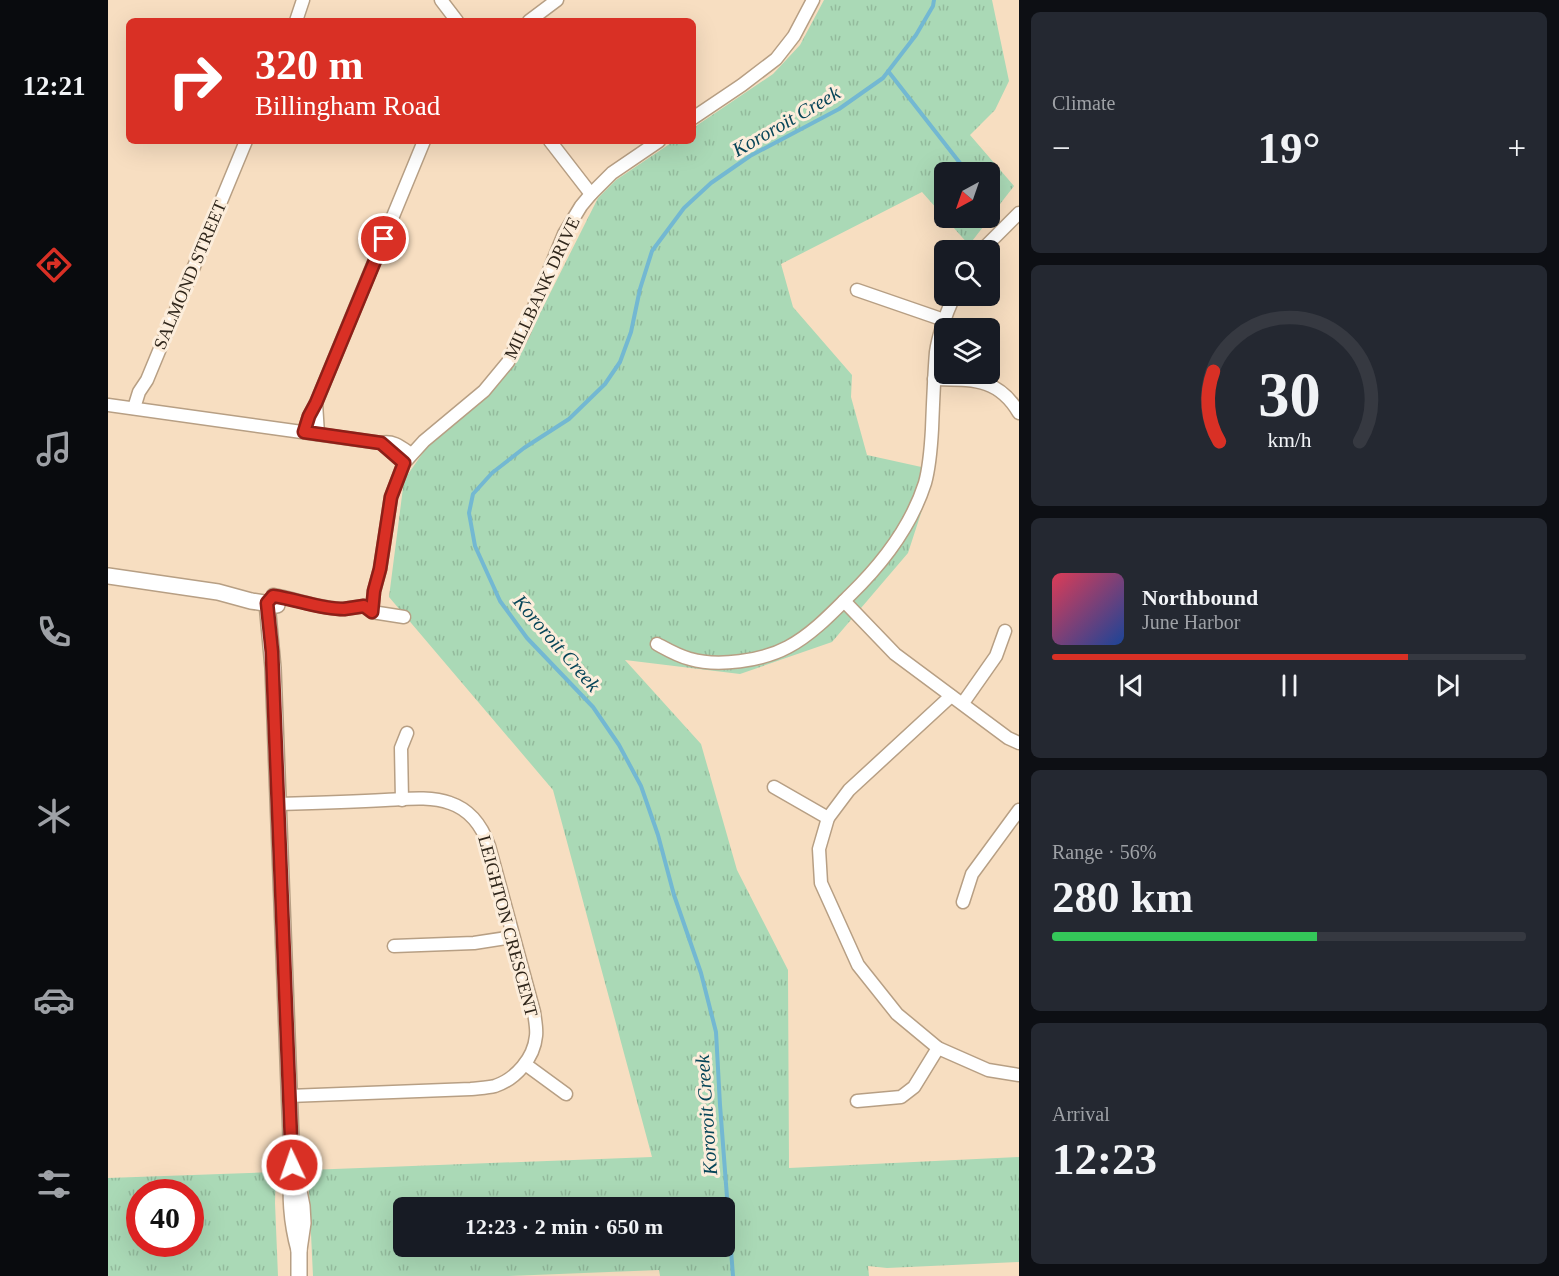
<!DOCTYPE html>
<html lang="en">
<head>
<meta charset="utf-8">
<style>
  body { margin:0; font-family:"Times New Roman",serif; background:#242831; color:#f1f3f6; height:100vh; display:flex; flex-direction:column; font-size:22px; white-space:nowrap }
  * { box-sizing:border-box; margin:0 }
  p { font-size:20px; color:#9ea1a6 }
  .icon { flex:none; width:33px; height:33px; fill:none; stroke:currentColor; stroke-width:2; stroke-linecap:round; stroke-linejoin:round }
  .map { position:relative; flex:1; overflow:hidden }
  .side { display:flex; flex-direction:column; gap:12px; padding:12px; background:#0d0f14; width:540px }
  .side>* { flex:none }
  .guide { position:absolute; left:18px; top:18px; width:570px; height:126px; border-radius:9px; box-shadow:0 6px 24px #0002; background:#d93025; color:#fff; overflow:hidden }
  .needle { width:39px; rotate:220deg }
  .tools { position:absolute; left:826px; top:162px; display:grid; gap:12px }
  .tools a { display:grid; place-items:center; width:66px; height:66px; border-radius:9px; background:#171b24; box-shadow:0 6px 24px #0002; font-size:30px }
  .speed { position:absolute; left:18px; top:1179px; display:flex; gap:12px; font-size:30px; font-weight:700; text-align:center }
  .speed>* { display:grid; place-content:center; width:78px; height:78px; border-radius:50%; background:#171b24; box-shadow:0 6px 24px #0002; line-height:1 }
  .speed .limit { border:9px solid #d22; background:#fff; color:#111 }
  .pin { position:absolute; display:grid; place-items:center; width:51px; height:51px; color:#fff; margin:-26px; border:3px solid #fff; border-radius:50%; box-shadow:0 2px 6px #0007 }
  .me { position:absolute; width:66px; margin:-33px; rotate:357deg; stroke-linejoin:round; filter:drop-shadow(0 0 4px #0008) }
  .turn { display:flex; align-items:center; gap:21px; height:126px; padding:0 30px; font-size:27px }
  .turn .icon { width:78px; height:78px; stroke-width:2.5 }
  .turn b { display:block; font-size:42px; line-height:51px }
  .big { font-size:45px; font-weight:800; line-height:1.1 }
  .side .widget { flex:1; display:flex; flex-direction:column; justify-content:center; gap:9px; min-width:0; padding:0 21px; border-radius:9px; background:#242831 }
  .side .dial { align-items:center; gap:0 }
  .dial svg { height:156px; overflow:visible; fill:none; stroke:#363941; stroke-width:7; stroke-linecap:round; text-anchor:middle }
  .dial text { fill:#f1f3f6; stroke:none }
  .song { display:flex; align-items:center; gap:18px }
  .cover { width:72px; height:72px; border-radius:9px; background:linear-gradient(135deg,hsl(350 70% 55%),hsl(220 70% 35%)) }
  .played { height:6px; border-radius:3px; background:linear-gradient(90deg,#d93025 75%,#363941 75%) }
  .keys { display:flex; justify-content:space-around; direction:ltr }
  .heat { display:flex; justify-content:space-between; align-items:center; font-size:33px; direction:ltr }
  .charge { height:9px; border-radius:4px; background:linear-gradient(90deg,#34c759 56%,#363941 0) }
  .trip { position:absolute; left:285px; top:1197px; width:342px; height:60px; border-radius:9px; background:#171b24; box-shadow:0 6px 24px #0002; font-weight:800; line-height:60px; text-align:center }
  main { display:flex; flex:1; min-height:0 }
  .tab-bar { display:flex; flex-direction:column; width:108px; justify-content:space-around; align-items:center; background:#090b0e; color:#9ea1a6 }
  .tab-bar .icon { width:42px; height:42px }
  .tab-bar .selected { color:#d93025 }
  .tab-bar b { font-size:27px; color:#f1f3f6 }
  .map>svg:first-child { display:block }
</style>
</head>
<body>
<main>
<nav class="tab-bar">
<b>12:21</b>
<svg class="icon selected" aria-label="directions" viewBox="0 0 24 24"><path d="M12 3l9 9-9 9-9-9zM9 14v-3h6M13 9l2 2-2 2"/></svg>
<svg class="icon" aria-label="music" viewBox="0 0 24 24"><path d="M9 18V5l10-2v13"/><circle cx="6" cy="18" r="3"/><circle cx="16" cy="16" r="3"/></svg>
<svg class="icon" aria-label="phone" viewBox="0 0 24 24"><path d="M5 4h4l2 5-3 2q2 4 5 5l2-3 5 2v4C11 20 4 13 5 4z"/></svg>
<svg class="icon" aria-label="climate" viewBox="0 0 24 24"><path d="M12 3v18M4 7l16 10M4 17L20 7"/></svg>
<svg class="icon" aria-label="car" viewBox="0 0 24 24"><path d="M5 17H2v-5l4-1 3-4h7l3 4 3 1v5h-3M9 17h6M6 11h13"/><circle cx="7" cy="17" r="2"/><circle cx="17" cy="17" r="2"/></svg>
<svg class="icon" aria-label="filters" viewBox="0 0 24 24"><path d="M4 7h16M4 17h16"/><circle cx="9" cy="7" r="2"/><circle cx="15" cy="17" r="2"/></svg>
</nav>
<div class="map">
<svg width="911" height="1276" viewBox="0 0 911 1276">
  <defs>
    <pattern id="grass-tufts" width="24" height="20" patternUnits="userSpaceOnUse" patternTransform="scale(1.5)"><rect width="24" height="20" fill="#aad9b6"/><path d="M3 7l-1-3M5 7V3M7 7l1-3M15 17l-1-3M17 17v-4M19 17l1-3" fill="none" stroke="#93ba9c"/></pattern>
  </defs>
  <rect width="100%" height="100%" fill="#f7dec1"/>
  <g fill="url(#grass-tufts)" fill-rule="evenodd">
    <path d="M716 0H884L901 81 887 110 862 135 906 186 882 217V172H837V218H882L861 245 814 192 673 264 685 307 744 375 743 397 759 455 827 470 800 553 724 642 632 674 517 660 593 744 629 870 680 970 681 1168 911 1157V1262L779 1268 760 1266 761 1276H552L551 1270 401 1276H205L200 1170 544 1157 445 790 281 597 296 480 323 441 381 395 414 349 490 198 508 180 566 141H585V128L665 74 692 45ZM296 1208H616V1246H296Z"/>
    <path d="M168 1172 167 1203 170 1276H0V1178ZM82 1192V1244H32V1192Z"/>
  </g>
  <g fill="none" stroke-linecap="round" stroke-linejoin="round">
    <g stroke="#73b8d2" stroke-width="4">
      <polyline points="780,71 859,172"/>
      <polyline points="625,1276 612,1105 608,1032 593,973 566,895 550,835 533,786 511,745 485,707 419,638 392,601 367,546 361,513 365,494 384,473 416,448 461,419 497,384 512,362 523,332 532,289 544,251 576,208 603,183 642,156 731,109 775,78 808,35 825,6 826,0"/>
    </g>
    <g stroke="#b79f84" stroke-width="15">
      <g id="minor">
        <polyline points="333,0 349,21"/>
        <polyline points="188,21 195,0"/>
        <polyline points="421,21 449,0"/>
        <polyline points="585,118 634,85 668,59 686,36 705,0"/>
        <polyline points="442,141 483,194"/>
        <polyline points="874,250 911,213"/>
        <polyline points="749,290 836,320"/>
        <path d="M826 379C863 380 890 377 911 413"/>
        <polyline points="208,403 210,434"/>
        <path d="M0 405 273 443C285 440 293 447 303 454"/>
        <polyline points="26,408 31,392 39,380 138,141"/>
        <polyline points="196,432 201,416 208,403 316,141"/>
        <polyline points="273,443 296,463"/>
        <path d="M165 595C188 599 212 609 236 609 243 608 249 607 256 606L264 612 296 617"/>
        <polyline points="736,601 787,654 900,738 911,743"/>
        <polyline points="264,612 266,591 272,569 283,497 296,463 316,441 376,391 400,362 416,331 456,234 473,206 483,194 504,173 551,141"/>
        <path d="M549 644C560 650 570 656 582 659 610 667 654 661 680 647 703 635 723 614 742 595 775 563 803 527 817 483 822 465 823 447 824 429 825 403 826 377 828 352 831 332 838 314 846 296"/>
        <polyline points="843,696 741,790 720,818 711,849 713,883 750,965 789,1014 830,1048 880,1070 911,1075"/>
        <polyline points="855,703 888,656 897,631"/>
        <polyline points="666,787 720,818"/>
        <polyline points="294,800 293,748 299,733"/>
        <path d="M170 804C206 803 242 802 277 800 298 799 323 796 342 803 363 810 374 826 381 846L426 1012C427 1020 429 1029 428 1036 426 1058 408 1079 387 1086 379 1088 371 1088 363 1089L181 1096"/>
        <polyline points="855,902 864,874 911,810"/>
        <polyline points="286,946 366,943 405,937"/>
        <polyline points="417,1064 458,1094"/>
        <polyline points="749,1101 793,1097 806,1087 830,1048"/>
      </g>
    </g>
    <g stroke="#b79f84" stroke-width="18">
      <g id="tertiary">
        <polyline points="0,576 110,592 143,601 169,605"/>
        <path d="M159 603 165 668 184 1165C182 1196 183 1221 191 1250"/>
        <polyline points="189,1181 194,1206 195,1223 191,1250 191,1276"/>
      </g>
    </g>
    <use href="#minor" stroke="#fff" stroke-width="12"/>
    <use href="#tertiary" stroke="#fff" stroke-width="15"/>
  </g>
  <g fill="none" stroke-linecap="round" stroke-linejoin="round">
    <g stroke="#8d1f18" stroke-width="15">
      <path id="route" d="M184 1165 164 652 159 603 165 596C188 599 212 609 236 609 243 608 249 607 256 606L264 612 266 591 272 569 283 497 296 463 273 443 196 432 201 416 208 403 276 239"/>
    </g>
    <use href="#route" stroke="#d93025" stroke-width="10"/>
  </g>
  <g text-anchor="middle" stroke-width="6" stroke-linejoin="round" paint-order="stroke">
    <g font-size="18" fill="#2f261b" stroke="#fceddb">
      <text transform="translate(82 275) rotate(-67)" y="6">SALMOND STREET</text>
      <text transform="translate(434 288) rotate(-65)" y="6">MILLBANK DRIVE</text>
      <text transform="translate(400 926) rotate(75)" y="6">LEIGHTON CRESCENT</text>
    </g>
    <g font-size="20" font-style="italic" fill="#074558" stroke="#fceddb">
      <text transform="translate(678 121) rotate(-30)" y="7">Kororoit Creek</text>
      <text transform="translate(449 643) rotate(49)" y="7">Kororoit Creek</text>
      <text transform="translate(598 1115) rotate(-94)" y="7">Kororoit Creek</text>
    </g>
  </g>
</svg>
<div class="tools">
<a><svg class="needle" viewBox="-14 -14 28 28"><path d="M0-13l5 13h-10z" fill="#e53935"/><path d="M0 13l5-13h-10z" fill="#9ea1a6"/></svg></a>
<a><svg class="icon" aria-label="search" viewBox="0 0 24 24"><circle cx="10" cy="10" r="6"/><path d="M15 15l6 6"/></svg></a>
<a><svg class="icon" aria-label="layers" viewBox="0 0 24 24"><path d="M12 4l9 5-9 5-9-5zM3 14l9 5 9-5"/></svg></a>
</div>
<div class="speed"><div class="limit">40</div></div>
<div class="pin" style="left:276px;top:239px;background:#d93025"><svg class="icon" aria-label="arrive" viewBox="0 0 24 24"><path d="M6 21V4h12l-3 4 3 4H6"/></svg></div>
<svg class="me" style="left:184px;top:1165px" viewBox="-20 -20 40 40"><circle r="17" fill="#d93025" stroke="#fff" stroke-width="3"/><path d="M0-11L8 9 0 5-8 9z" fill="#fff"/></svg>
<div class="trip">12:23 · 2 min · 650 m</div>
<div class="guide">
<div class="turn"><svg class="icon" aria-label="right" viewBox="0 0 24 24"><path d="M7 20v-9h11M14 6l5 5-5 5"/></svg><div><b>320 m</b>Billingham Road</div></div>
</div>
</div>
<section class="side">
<div class="widget"><p>Climate</p>
<div class="heat"><a>−</a><b class="big">19°</b><a>+</a></div>
</div>
<div class="widget dial"><svg viewBox="0 0 100 80">
<path d="M14 69A42 42 0 1 1 86 69"/>
<path d="M14 69A42 42 0 0 1 11 33" stroke="#d93025"/>
<text x="50" y="56" font-size="32" font-weight="700">30</text>
<text x="50" y="72" font-size="11">km/h</text>
</svg></div>
<div class="widget">
<div class="song"><i class="cover"></i><div><b>Northbound</b><p>June Harbor</p></div></div>
<div class="played"></div>
<div class="keys"><svg class="icon" aria-label="previous" viewBox="0 0 24 24"><path d="M18 5L8 12l10 7zM5 5v14"/></svg><svg class="icon" aria-label="pause" viewBox="0 0 24 24"><path d="M8 5v14M16 5v14"/></svg><svg class="icon" aria-label="next" viewBox="0 0 24 24"><path d="M6 5l10 7-10 7zM19 5v14"/></svg></div>
</div>
<div class="widget"><p>Range · 56%</p><b class="big">280 km</b><div class="charge"></div></div>
<div class="widget"><p>Arrival</p><b class="big">12:23</b></div>
</section>
</main>
</body>
</html>
